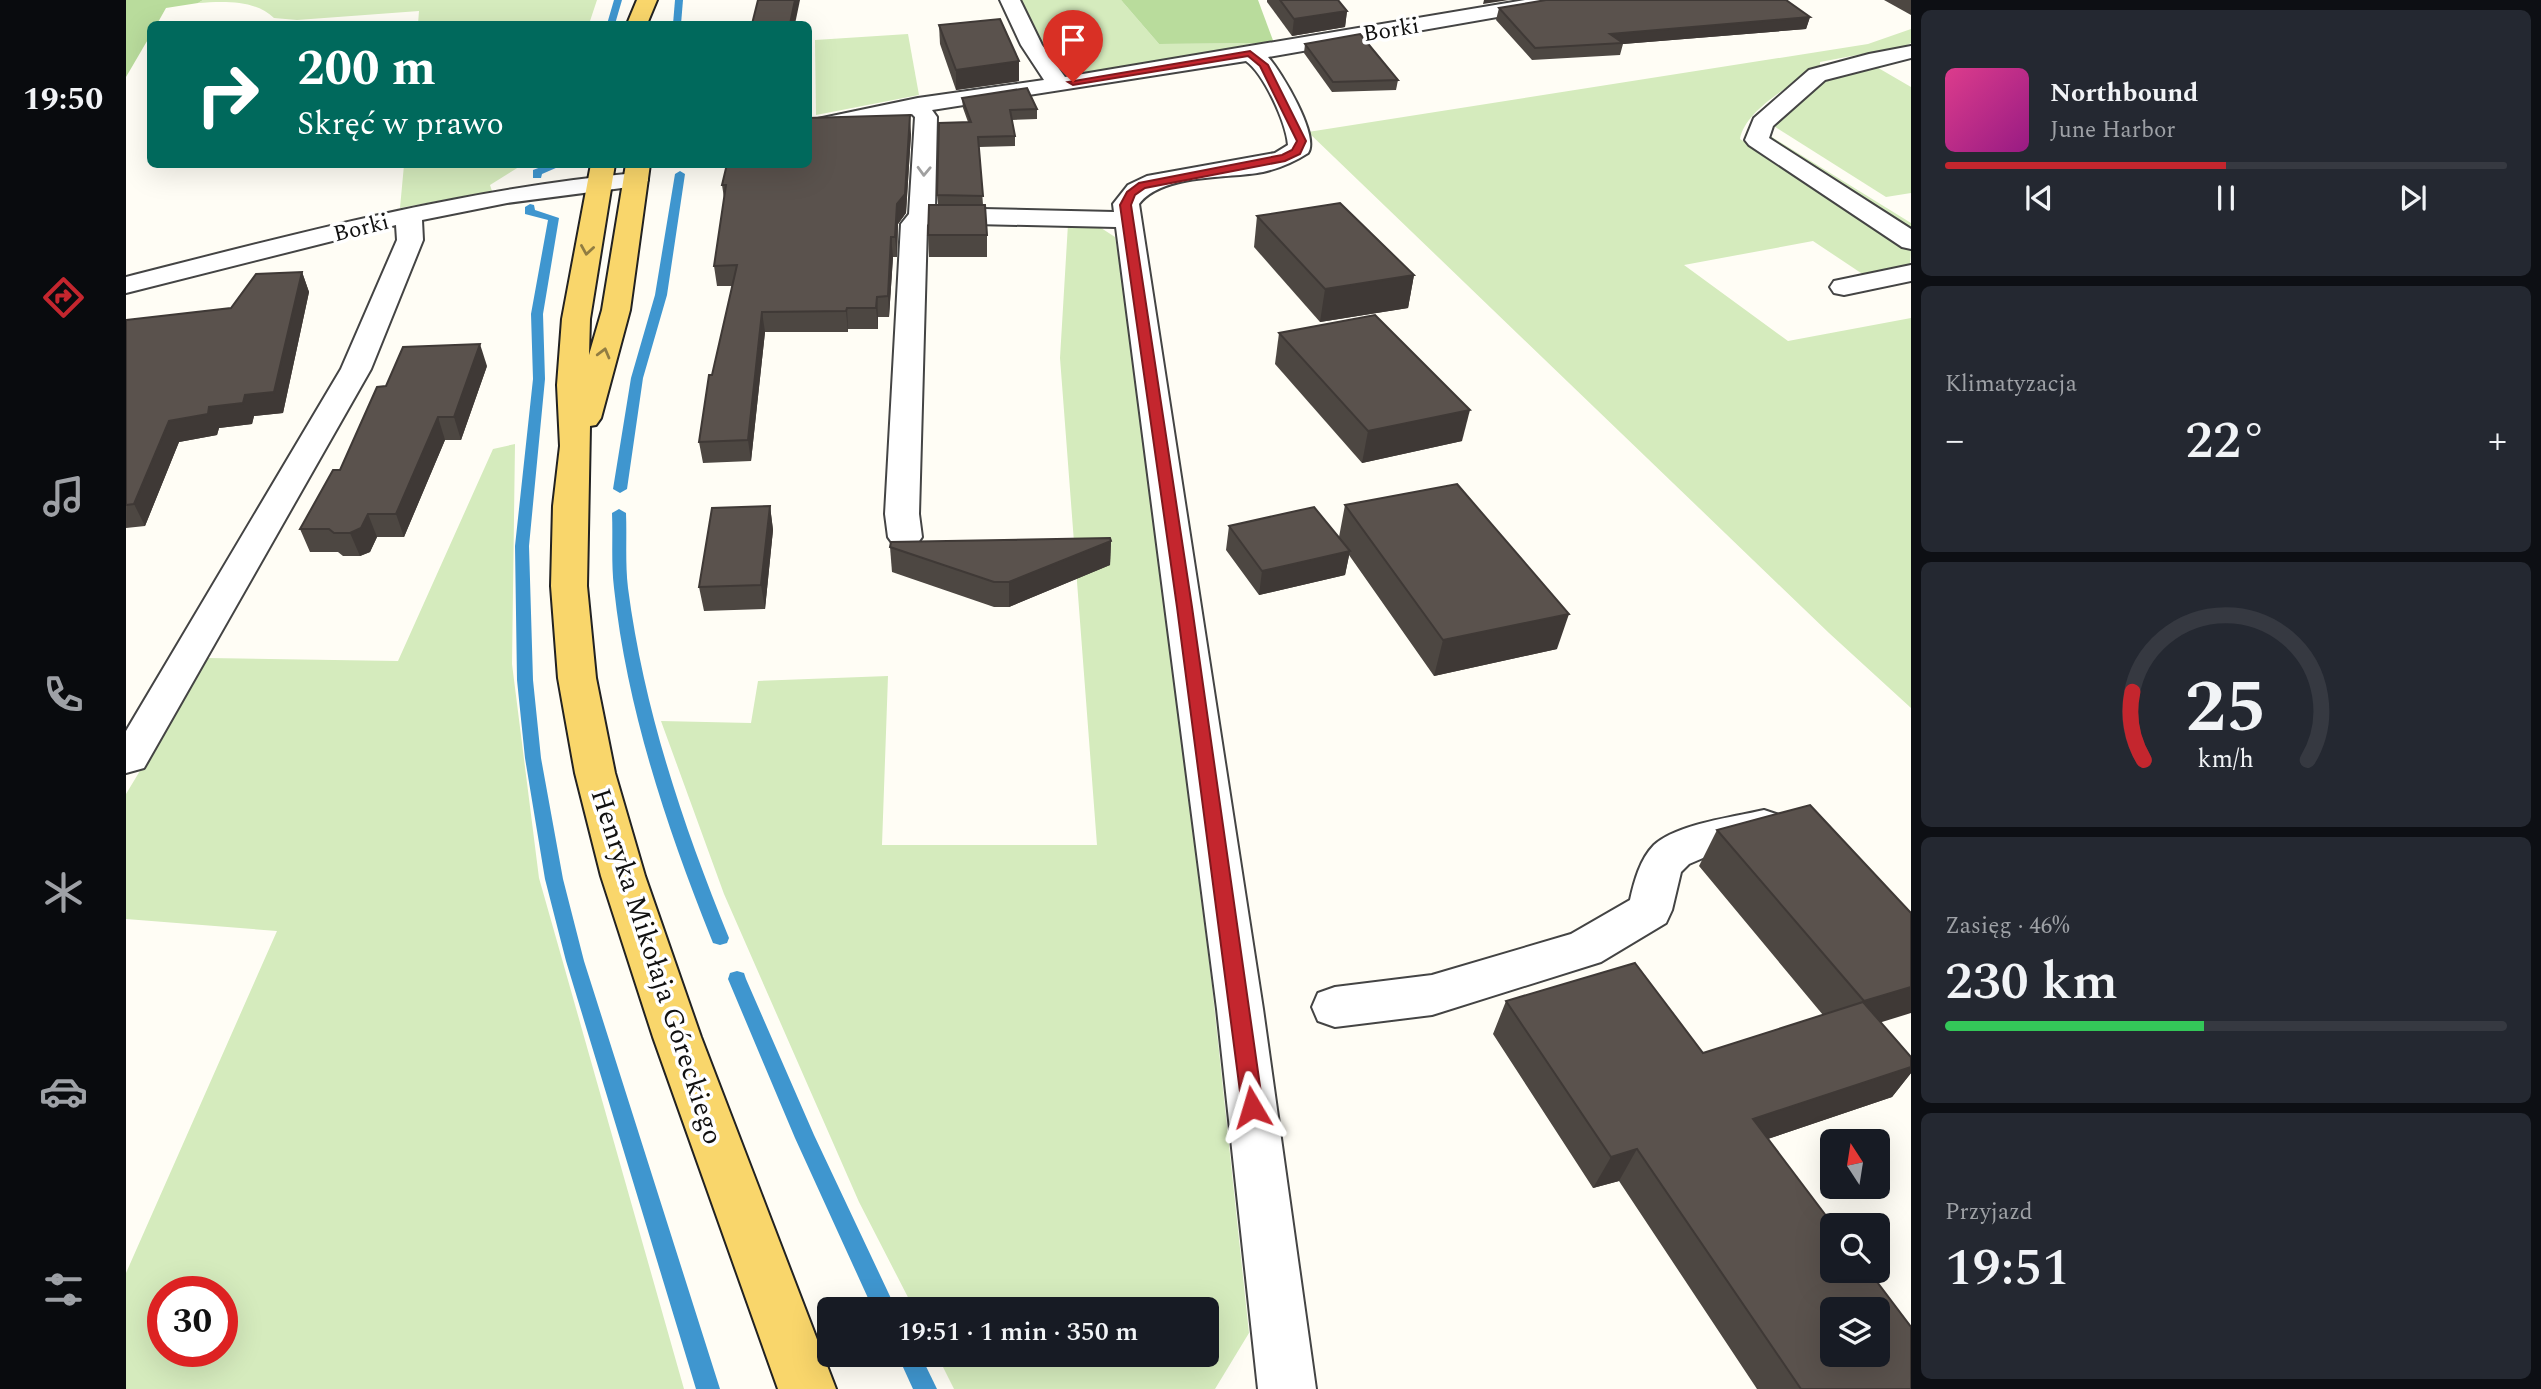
<!DOCTYPE html>
<html lang="pl">
<head>
<meta charset="utf-8">
<style>
  body { margin:0; font-family:Spectral,serif; background:#242831; color:#f1f3f6; height:100vh; display:flex; flex-direction:column; font-size:26px; white-space:nowrap }
  * { box-sizing:border-box; margin:0 }
  p { font-size:23px; color:#9ea1a6 }
  .icon { flex:none; width:38px; height:38px; fill:none; stroke:currentColor; stroke-width:2; stroke-linecap:round; stroke-linejoin:round }
  .map { position:relative; flex:1; overflow:hidden }
  .details { display:flex; flex-direction:column; gap:10px; padding:10px; background:#0d0f14; width:630px }
  .details>* { flex:none }
  .hud { position:absolute; left:21px; top:21px; width:665px; height:147px; border-radius:10px; box-shadow:0 7px 28px #0002; background:#00695c; color:#fff; overflow:hidden }
  .needle { width:46px; rotate:348deg }
  .buttons { position:absolute; left:1694px; top:1129px; display:grid; gap:14px }
  .buttons a { display:grid; place-items:center; width:70px; height:70px; border-radius:10px; background:#171b24; box-shadow:0 7px 28px #0002; font-size:35px }
  .speed { position:absolute; left:21px; top:1276px; display:flex; gap:14px; font-size:35px; font-weight:700; text-align:center }
  .speed>* { display:grid; place-content:center; width:91px; height:91px; border-radius:50%; background:#171b24; box-shadow:0 7px 28px #0002; line-height:1 }
  .speed .limit { border:10px solid #d22; background:#fff; color:#111 }
  .pin { position:absolute; display:grid; place-items:center; width:60px; height:60px; color:#fff; margin:-72px -30px; border-radius:50% 50% 50% 0; rotate:-45deg; box-shadow:0 0 7px #0007 }
  .pin .icon { rotate:45deg }
  .me { position:absolute; width:77px; margin:-38px; rotate:353deg; stroke-linejoin:round; filter:drop-shadow(0 0 5px #0008) }
  .turn { display:flex; align-items:center; gap:24px; height:147px; padding:0 35px; font-size:32px }
  .turn .icon { width:91px; height:91px; stroke-width:2.5 }
  .turn b { display:block; font-size:49px; line-height:60px }
  .big { font-size:52px; font-weight:600; line-height:1.1 }
  .details .tile { flex:1; display:flex; flex-direction:column; justify-content:center; gap:10px; min-width:0; padding:0 24px; border-radius:10px; background:#242831 }
  .details .dial { align-items:center; gap:0 }
  .dial svg { height:182px; overflow:visible; fill:none; stroke:#363941; stroke-width:7; stroke-linecap:round; text-anchor:middle }
  .dial text { fill:#f1f3f6; stroke:none }
  .song { display:flex; align-items:center; gap:21px }
  .cover { width:84px; height:84px; border-radius:10px; background:linear-gradient(135deg,hsl(330 70% 55%),hsl(310 70% 35%)) }
  .played { height:7px; border-radius:4px; background:linear-gradient(90deg,#c4262e 50%,#363941 50%) }
  .keys { display:flex; justify-content:space-around; direction:ltr }
  .heat { display:flex; justify-content:space-between; align-items:center; font-size:38px; direction:ltr }
  .charge { height:10px; border-radius:5px; background:linear-gradient(90deg,#34c759 46%,#363941 0) }
  .trip { position:absolute; left:691px; top:1297px; width:402px; height:70px; border-radius:10px; background:#171b24; box-shadow:0 7px 28px #0002; font-weight:600; line-height:70px; text-align:center }
  main { display:flex; flex:1; min-height:0 }
  .dock { display:flex; flex-direction:column; width:126px; justify-content:space-around; align-items:center; background:#090b0e; color:#9ea1a6 }
  .dock .icon { width:49px; height:49px }
  .dock .selected { color:#c4262e }
  .dock b { font-size:32px; color:#f1f3f6 }
  .map>svg:first-child { display:block }
</style>
</head>
<body>
<main>
<nav class="dock">
<b>19:50</b>
<svg class="icon selected" aria-label="directions" viewBox="0 0 24 24"><path d="M12 3l9 9-9 9-9-9zM9 14v-3h6M13 9l2 2-2 2"/></svg>
<svg class="icon" aria-label="music" viewBox="0 0 24 24"><path d="M9 18V5l10-2v13"/><circle cx="6" cy="18" r="3"/><circle cx="16" cy="16" r="3"/></svg>
<svg class="icon" aria-label="phone" viewBox="0 0 24 24"><path d="M5 4h4l2 5-3 2q2 4 5 5l2-3 5 2v4C11 20 4 13 5 4z"/></svg>
<svg class="icon" aria-label="climate" viewBox="0 0 24 24"><path d="M12 3v18M4 7l16 10M4 17L20 7"/></svg>
<svg class="icon" aria-label="car" viewBox="0 0 24 24"><path d="M5 17H2v-5l4-1 3-4h7l3 4 3 1v5h-3M9 17h6M6 11h13"/><circle cx="7" cy="17" r="2"/><circle cx="17" cy="17" r="2"/></svg>
<svg class="icon" aria-label="filters" viewBox="0 0 24 24"><path d="M4 7h16M4 17h16"/><circle cx="9" cy="7" r="2"/><circle cx="15" cy="17" r="2"/></svg>
</nav>
<div class="map">
<svg width="1785" height="1389" viewBox="0 0 1785 1389">
  <rect width="100%" height="100%" fill="#fffdf5"/>
  <g fill="#d5ebbd" fill-rule="evenodd">
    <path d="M77 0H471L463 24H292L293 11 171 20 148 18C130 0 99 1 72 3Z"/>
    <polygon points="894,0 995,0 1033,44 1148,43 938,79 912,44"/>
    <path d="M1785 29V43L1779 46 1694 62V67C1670 82 1619 109 1614 139L1780 243 1785 249 1784 265 1768 272 1741 277 1687 241 1558 265 1662 341 1785 318V708L1703 633 1182 132 1742 44Z"/>
    <polygon points="782,34 793,95 690,115 689,40"/>
    <polygon points="1742,62 1785,87 1785,193 1760,197 1646,125 1705,70"/>
    <polygon points="1641,134 1785,223 1785,232 1644,141"/>
    <polygon points="278,165 278,164 396,165 364,185 366,191 274,208"/>
    <polygon points="942,224 972,226 989,237 1001,307 1086,985 1123,1333 1089,1389 828,1389 811,1355 1082,1354 1082,1309 788,1309 733,1202 598,894 535,721 625,723 632,681 762,676 756,845 971,845 934,358"/>
    <path d="M389 444 386 664 413 878 558 1389H0V1273L151 931 0 919V794L82 658 272 661 367 449ZM37 1292H96V1351H37Z"/>
  </g>
  <g fill="#b9dc9c">
    <polygon points="0,0 77,0 72,3 40,8 31,24 24,24 24,36 0,77"/>
    <polygon points="995,0 1132,0 1148,43 1033,44"/>
  </g>
  <g fill="none" stroke-linecap="round" stroke-linejoin="round">
    <g fill="#3f96cf" fill-rule="evenodd">
      <polygon points="488,0 496,0 489,24 481,24"/>
      <polygon points="549,0 557,0 555,24 547,24"/>
      <polygon points="423,164 439,164 416,174 415,178 407,178 407,170"/>
      <polygon points="554,171 559,174 541,295 517,378 501,489 494,493 487,489 505,378 529,295 549,174"/>
      <polygon points="404,204 408,205 409,210 433,218 417,314 419,379 403,546 407,680 415,758 437,879 458,961 594,1389 570,1389 440,961 419,879 399,758 391,680 389,546 407,379 405,314 422,220 399,214 399,207"/>
      <path d="M493 509 500 513C501 538 499 563 502 588 518 710 557 825 603 938L601 943 594 945 587 943 585 938C540 825 501 709 488 588 485 563 487 538 486 513Z"/>
      <polygon points="611,971 618,973 620,979 688,1135 770,1309 747,1309 669,1138 602,979 604,973"/>
      <polygon points="771,1354 794,1354 811,1389 787,1389"/>
    </g>
    <g stroke="#444" stroke-width="4">
      <g id="minor">
        <path d="M874 0H894L916 45 939 77 1399 0H1444L1441 4 1434 6 1142 57C1155 71 1194 136 1182 153 1168 162 1154 168 1137 172 1101 179 1037 173 1013 204L1137 1009 1190 1389H1132L1091 1009 990 227 803 223 801 225 793 514 796 537 791 544 779 548 767 544 762 537 759 514 775 224 783 214 789 117 786 114 682 135V121L792 98 918 80 895 45ZM1120 61C1138 74 1160 122 1162 145L1149 153 1021 176 1002 185 987 204 988 212 809 208 811 117 806 110Z"/>
        <polygon points="1785,46 1785,58 1699,80 1647,126 1643,138 1785,229 1785,249 1776,247 1623,145 1619,140 1628,118 1683,70 1743,54"/>
        <path d="M510 173 519 175 522 180 519 185 381 203 296 220 297 240 245 369 18 768 0 773V731L215 369 271 240 270 225 0 293V277C169 234 336 189 510 173Z"/>
        <polygon points="1785,265 1785,281 1718,295 1708,293 1704,287 1708,281"/>
        <path d="M1638 810 1653 815 1659 826 1653 837 1584 855 1563 864 1555 872 1546 910 1540 923 1475 962 1306 1015 1209 1027 1192 1021 1186 1007 1192 993 1209 987 1306 975 1445 934 1504 900C1508 882 1514 859 1528 845 1551 824 1608 817 1638 810Z"/>
      </g>
    </g>
    <g stroke="#222" stroke-width="4">
      <g id="major">
        <polygon points="511,0 531,0 521,24 501,24"/>
        <polygon points="465,164 489,164 464,319 463,355 476,310 500,164 524,164 504,310 475,418 470,425 464,426 461,586 470,678 489,773 519,876 575,1037 710,1389 652,1389 527,1037 475,876 449,773 432,678 425,586 427,506 434,446 431,385 436,319"/>
      </g>
    </g>
    <use href="#minor" fill="#fff" fill-rule="evenodd"/>
    <use href="#major" fill="#f9d66b" fill-rule="evenodd"/>
  </g>
  <g fill="#4d4742">
    <polygon points="1141,0 1212,0 1221,11 1219,27 1166,36 1141,2"/>
    <polygon points="1758,0 1785,0 1785,15"/>
    <polygon points="1373,8 1684,17 1680,29 1497,44 1494,55 1406,60 1370,20"/>
    <polygon points="813,25 893,81 830,90 814,44"/>
    <polygon points="1179,44 1272,80 1270,90 1206,92 1178,53"/>
    <polygon points="836,98 911,109 911,119 886,120 889,136 889,146 853,147 857,205 861,235 861,257 803,257 802,235 812,205 811,195 842,122 837,108"/>
    <polygon points="785,134 780,213 772,224 771,257 767,257 763,317 752,317 752,329 722,329 722,332 639,332 625,461 577,463 573,442 586,375 606,286 591,286 588,266 598,198 596,185"/>
    <polygon points="1131,216 1288,275 1282,308 1194,322 1128,247"/>
    <polygon points="176,272 183,292 157,413 128,416 126,424 93,428 91,435 53,442 19,526 0,528 0,320 105,308"/>
    <polygon points="1153,333 1336,441 1236,463 1149,364"/>
    <polygon points="361,366 335,440 319,440 278,537 251,537 244,552 234,556 217,556 212,552 184,552 174,529 214,470"/>
    <polygon points="1219,505 1431,649 1308,676 1223,555 1219,575 1133,595 1100,550 1103,526 1213,537"/>
    <polygon points="644,506 647,530 639,609 578,611 573,587"/>
    <polygon points="985,541 984,565 883,607 868,607 766,572 764,547"/>
    <polygon points="1684,805 1755,1023 1785,1057 1785,1073 1766,1097 1642,1139 1785,1389 1631,1389 1493,1181 1467,1188 1367,1034 1380,1001 1577,1053 1697,1015 1573,866 1591,830"/>
  </g>
  <g fill="#3f3936">
    <polygon points="669,0 674,0 669,24 664,24"/>
    <polygon points="1358,0 1383,0 1357,4"/>
    <polygon points="1221,11 1219,27 1166,36 1168,19"/>
    <polygon points="1684,17 1680,29 1497,44 1497,43 1484,34"/>
    <polygon points="893,61 893,81 830,90 830,70"/>
    <polygon points="784,115 785,134 780,213 772,224 771,257 769,237 771,204"/>
    <polygon points="765,237 767,257 763,317 762,296"/>
    <polygon points="176,272 183,292 157,413 128,416 126,424 93,428 91,435 53,442 19,526 8,504 43,421 119,395"/>
    <polygon points="1288,275 1282,308 1194,322 1199,289"/>
    <polygon points="751,297 752,317 752,329 750,308"/>
    <polygon points="721,308 722,329 722,332 720,311"/>
    <polygon points="636,312 639,332 625,461 622,440"/>
    <polygon points="354,344 361,366 335,440 328,417"/>
    <polygon points="1344,410 1336,441 1236,463 1242,431"/>
    <polygon points="312,417 319,440 278,537 270,514"/>
    <polygon points="644,506 647,530 639,609 635,585"/>
    <polygon points="242,514 251,537 244,552 234,556 224,533"/>
    <polygon points="985,541 984,565 883,607 883,582"/>
    <polygon points="1224,551 1219,575 1133,595 1136,571"/>
    <polygon points="1443,614 1431,649 1308,676 1317,640"/>
    <polygon points="1785,987 1785,1013 1714,1035 1738,1001"/>
    <polygon points="1785,1067 1785,1073 1766,1097 1606,1151 1627,1119"/>
    <polygon points="1511,1149 1493,1181 1467,1188 1485,1157"/>
  </g>
  <g fill="#5a524d" stroke="#3f3936" stroke-width="2" fill-rule="evenodd">
    <polygon points="632,0 669,0 664,24 626,24"/>
    <polygon points="1154,0 1212,0 1221,11 1168,19"/>
    <polygon points="1420,0 1660,0 1684,17 1484,34 1497,43 1409,48 1373,8"/>
    <polygon points="874,19 893,61 830,70 813,25"/>
    <polygon points="1234,34 1272,80 1207,82 1179,44"/>
    <polygon points="901,88 911,109 884,110 889,136 852,137 857,196 811,195 813,123 845,122 836,98"/>
    <polygon points="784,115 779,194 771,204 769,237 765,237 762,296 751,297 750,308 721,308 720,311 636,312 622,440 573,442 583,375 586,375 611,265 588,266 600,185 596,185 601,164 682,164 682,118"/>
    <polygon points="1214,203 1288,275 1199,289 1131,216"/>
    <polygon points="803,205 859,205 861,235 802,235"/>
    <polygon points="176,272 148,392 119,395 117,403 83,407 82,414 43,421 8,504 0,505 0,320 105,308 130,274"/>
    <polygon points="1249,315 1344,410 1242,431 1153,333"/>
    <polygon points="354,344 328,417 312,417 270,514 242,514 235,528 224,533 208,533 203,529 174,529 207,470 214,470 251,387 260,386 277,347"/>
    <polygon points="1331,484 1443,614 1317,640 1219,505"/>
    <polygon points="644,506 635,585 573,587 586,508"/>
    <polygon points="1188,507 1224,551 1136,571 1103,526"/>
    <polygon points="984,538 985,541 883,582 868,582 764,547 765,542"/>
    <polygon points="1684,805 1785,913 1785,987 1738,1001 1591,830"/>
    <path d="M1509 963 1577 1053 1737 1002 1785 1057V1067L1627 1119 1707 1225H1706V1270H1742L1785 1327V1389H1675L1511 1149 1485 1157 1380 1001ZM1706 1309H1752V1354H1706Z"/>
  </g>
  <defs><path id="oneway-chevron" d="M-2-3.5L2.5 0L-2 3.5" fill="none" stroke-width="1.6" stroke-linecap="round" stroke-linejoin="round" transform="scale(1.75)"/></defs>
  <use stroke="#a0a0a0" href="#oneway-chevron" transform="translate(798 171) rotate(92)"/>
  <g stroke="#917d42">
    <use href="#oneway-chevron" transform="translate(461 250) rotate(99)"/>
    <use href="#oneway-chevron" transform="translate(478 353) rotate(-75)"/>
  </g>
  <polygon fill="#c4262e" stroke="#7f191e" stroke-width="2" points="1124,51 1142,65 1180,141 1174,154 1159,161 1019,188 1009,195 1005,205 1066,607 1137,1107 1134,1114 1126,1116 1119,1114 1116,1107 1051,607 994,205 1001,192 1013,183 1156,155 1166,150 1171,141 1134,66 1122,56 947,85 942,82"/>
  <g text-anchor="middle" stroke-width="7" stroke-linejoin="round" paint-order="stroke">
    <g font-size="23" fill="#111" stroke="#fff">
      <text transform="translate(1265 29) rotate(-9)" y="8">Borki</text>
      <text transform="translate(235 227) rotate(-14)" y="8">Borki</text>
    </g>
    <g font-size="28" fill="#111" stroke="#fff">
      <text transform="translate(532 966) rotate(72)" y="10">Henryka Mikołaja Góreckiego</text>
    </g>
  </g>
</svg>
<div class="buttons">
<a><svg class="needle" viewBox="-14 -14 28 28"><path d="M0-13l5 13h-10z" fill="#e53935"/><path d="M0 13l5-13h-10z" fill="#9ea1a6"/></svg></a>
<a><svg class="icon" aria-label="search" viewBox="0 0 24 24"><circle cx="10" cy="10" r="6"/><path d="M15 15l6 6"/></svg></a>
<a><svg class="icon" aria-label="layers" viewBox="0 0 24 24"><path d="M12 4l9 5-9 5-9-5zM3 14l9 5 9-5"/></svg></a>
</div>
<div class="speed"><div class="limit">30</div></div>
<div class="pin" style="left:947px;top:82px;background:#d93025"><svg class="icon" aria-label="arrive" viewBox="0 0 24 24"><path d="M6 21V4h12l-3 4 3 4H6"/></svg></div>
<svg class="me" style="left:1126px;top:1107px" viewBox="-20 -20 40 40"><path d="M0-17L14 15 0 8-14 15z" fill="#c4262e" stroke="#fff" stroke-width="4"/></svg>
<div class="trip">19:51 · 1 min · 350 m</div>
<div class="hud">
<div class="turn"><svg class="icon" aria-label="right" viewBox="0 0 24 24"><path d="M7 20v-9h11M14 6l5 5-5 5"/></svg><div><b>200 m</b>Skręć w prawo</div></div>
</div>
</div>
<section class="details">
<div class="tile">
<div class="song"><i class="cover"></i><div><b>Northbound</b><p>June Harbor</p></div></div>
<div class="played"></div>
<div class="keys"><svg class="icon" aria-label="previous" viewBox="0 0 24 24"><path d="M18 5L8 12l10 7zM5 5v14"/></svg><svg class="icon" aria-label="pause" viewBox="0 0 24 24"><path d="M8 5v14M16 5v14"/></svg><svg class="icon" aria-label="next" viewBox="0 0 24 24"><path d="M6 5l10 7-10 7zM19 5v14"/></svg></div>
</div>
<div class="tile"><p>Klimatyzacja</p>
<div class="heat"><a>−</a><b class="big">22°</b><a>+</a></div>
</div>
<div class="tile dial"><svg viewBox="0 0 100 80">
<path d="M14 69A42 42 0 1 1 86 69"/>
<path d="M14 69A42 42 0 0 1 9 39" stroke="#c4262e"/>
<text x="50" y="56" font-size="32" font-weight="700">25</text>
<text x="50" y="72" font-size="11">km/h</text>
</svg></div>
<div class="tile"><p>Zasięg · 46%</p><b class="big">230 km</b><div class="charge"></div></div>
<div class="tile"><p>Przyjazd</p><b class="big">19:51</b></div>
</section>
</main>
</body>
</html>
